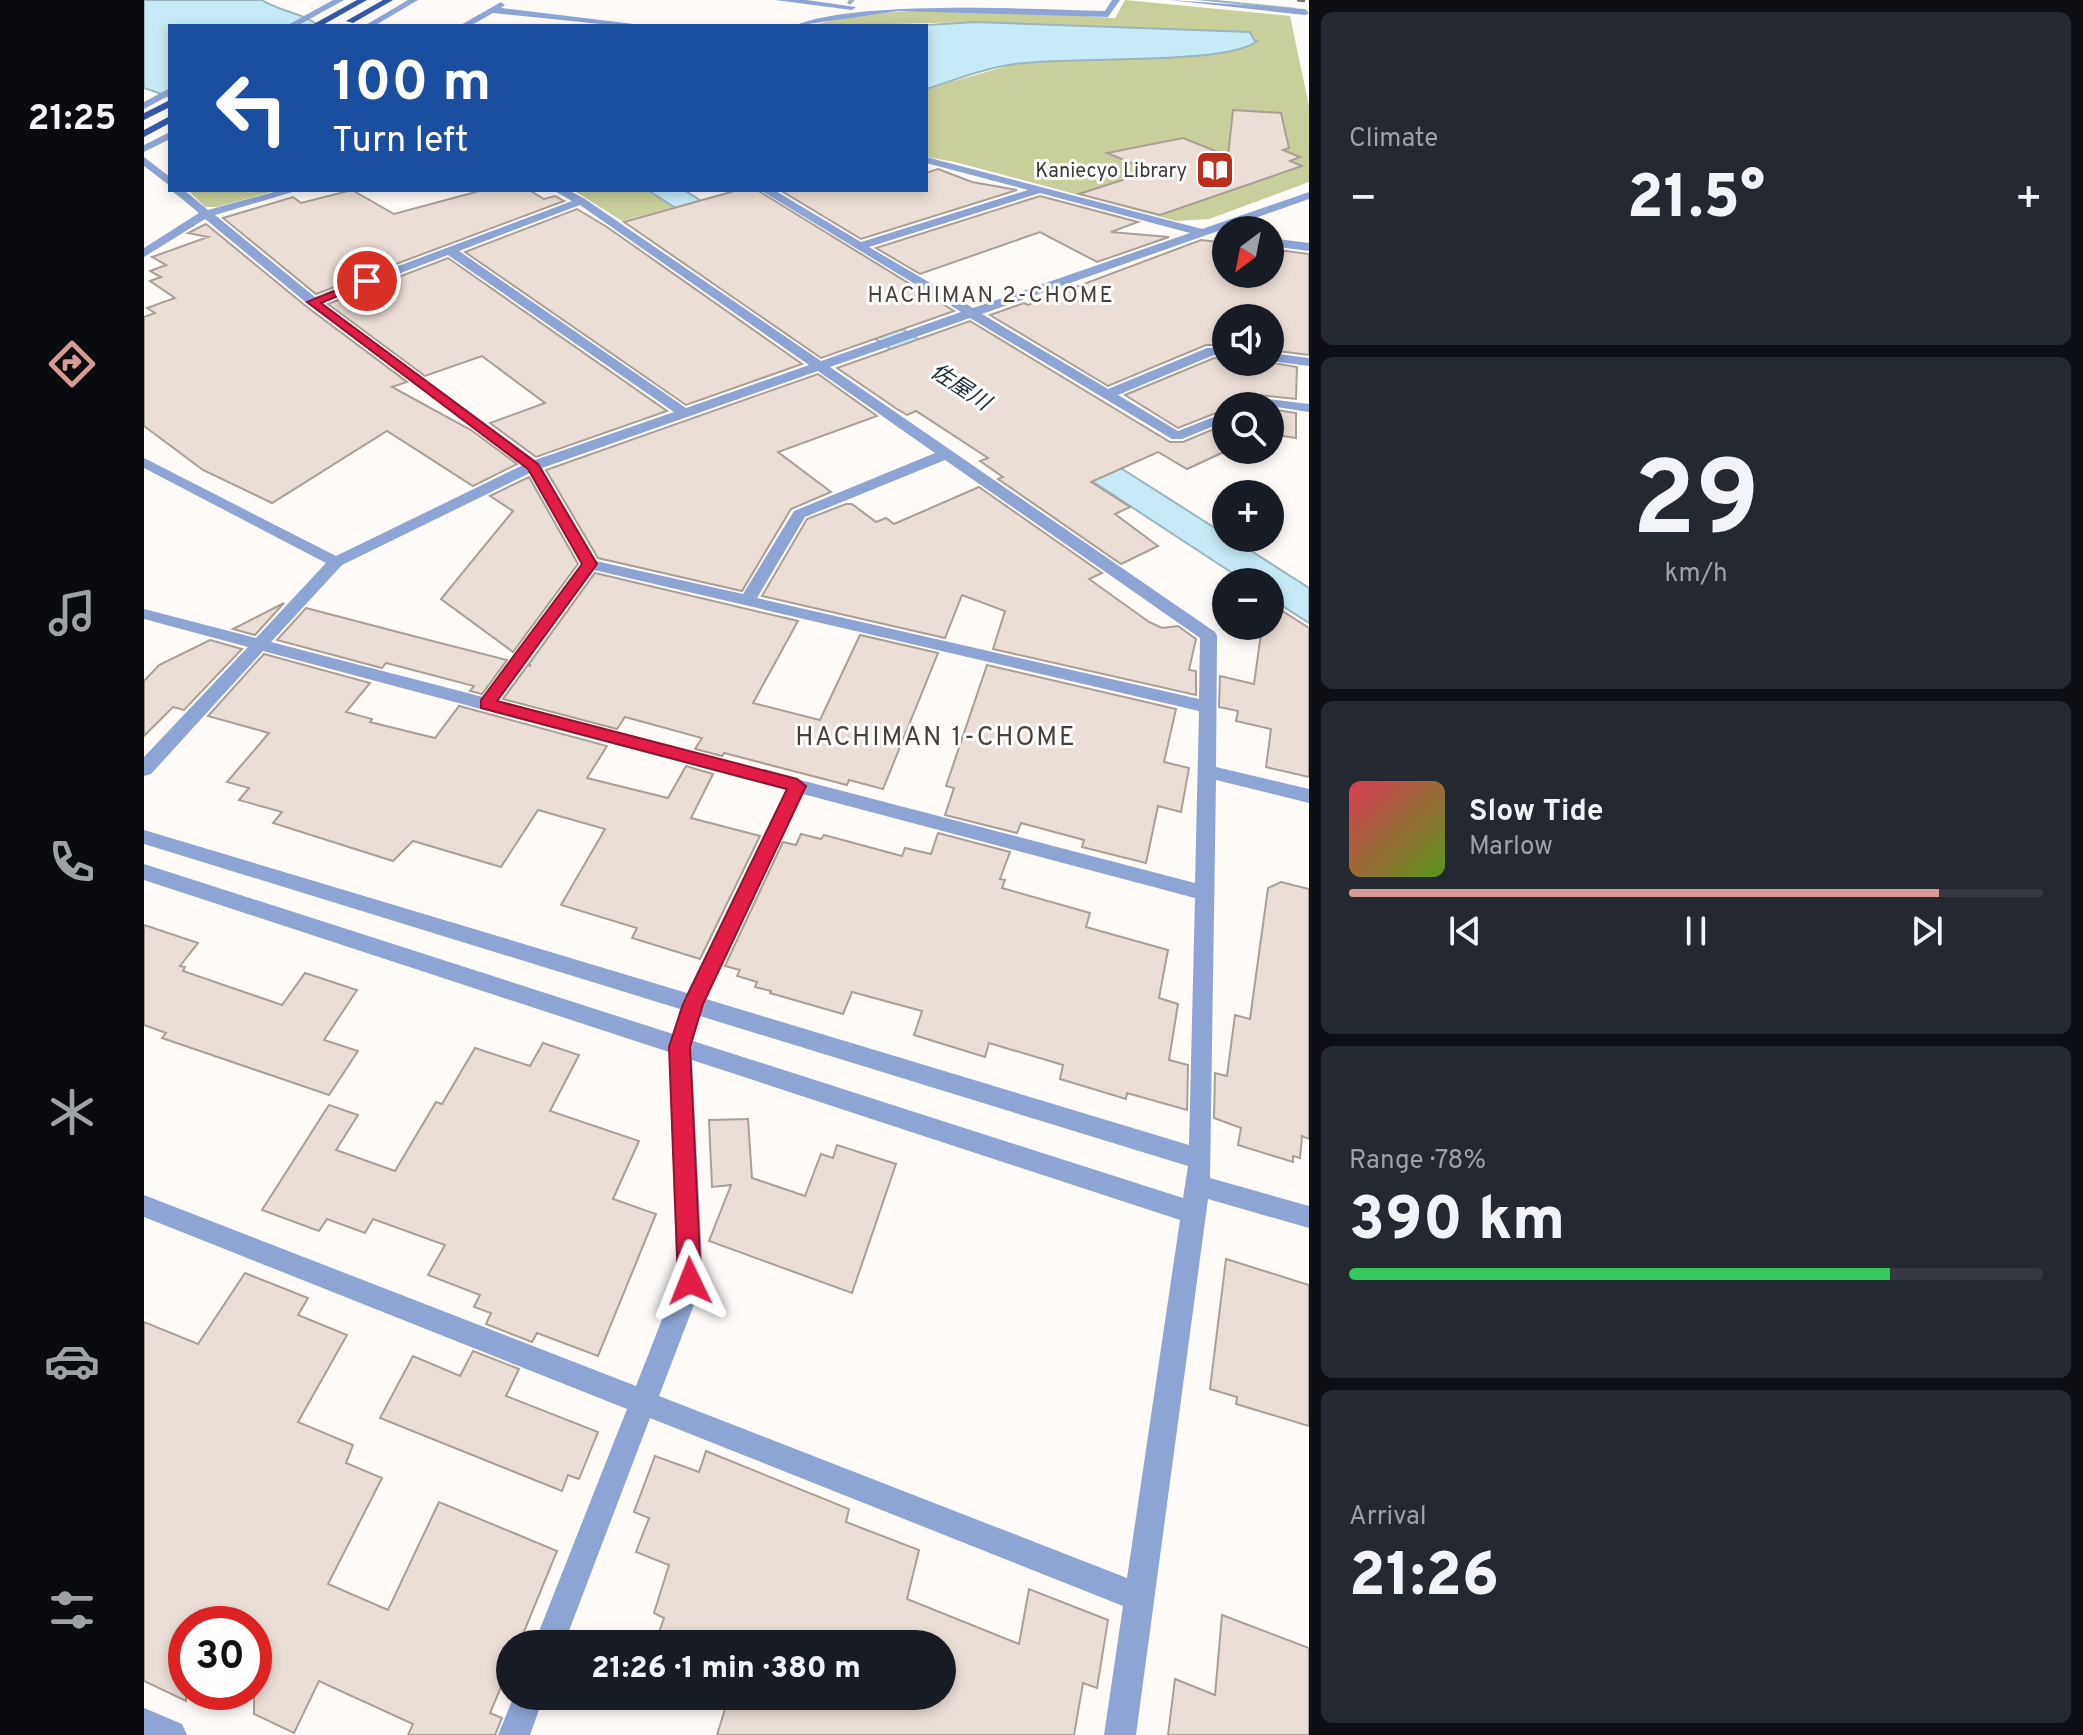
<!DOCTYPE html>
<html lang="en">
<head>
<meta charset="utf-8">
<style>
  body { margin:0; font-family:Overpass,"Noto Sans JP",sans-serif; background:#242831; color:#f1f3f6; height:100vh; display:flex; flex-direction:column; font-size:30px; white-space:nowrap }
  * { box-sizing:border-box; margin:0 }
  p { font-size:26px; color:#9ea1a6 }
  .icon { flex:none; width:44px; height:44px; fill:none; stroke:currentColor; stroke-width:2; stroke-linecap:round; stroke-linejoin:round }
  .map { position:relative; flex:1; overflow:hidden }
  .side { display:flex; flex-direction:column; gap:12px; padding:12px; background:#0d0f14; width:774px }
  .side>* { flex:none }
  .hud { position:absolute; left:24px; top:24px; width:760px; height:168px; border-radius:0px; box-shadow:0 4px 12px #0003; background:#1a4fa0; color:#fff; overflow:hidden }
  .needle { width:52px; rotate:212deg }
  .tools { position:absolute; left:1068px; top:216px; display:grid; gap:16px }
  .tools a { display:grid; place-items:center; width:72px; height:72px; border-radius:50%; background:#171b24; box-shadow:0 4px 12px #0003; font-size:40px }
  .speed { position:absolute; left:24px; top:1606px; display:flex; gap:16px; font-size:40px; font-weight:700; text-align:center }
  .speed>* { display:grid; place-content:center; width:104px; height:104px; border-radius:50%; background:#171b24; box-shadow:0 4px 12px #0003; line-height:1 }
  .speed .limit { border:12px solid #d22; background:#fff; color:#111 }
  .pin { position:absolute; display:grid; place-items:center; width:68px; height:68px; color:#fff; margin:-34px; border:4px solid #fff; border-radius:50%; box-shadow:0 2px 8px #0007 }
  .me { position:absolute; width:88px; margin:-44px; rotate:358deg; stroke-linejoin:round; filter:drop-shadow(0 0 6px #0008) }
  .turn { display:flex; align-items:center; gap:28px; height:168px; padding:0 32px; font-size:36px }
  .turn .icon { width:104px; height:104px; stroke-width:2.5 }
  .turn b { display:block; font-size:56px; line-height:68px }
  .big { font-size:60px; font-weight:800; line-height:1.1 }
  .side .tile { flex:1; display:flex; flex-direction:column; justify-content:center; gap:12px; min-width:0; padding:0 28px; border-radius:12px; background:#242831 }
  .side .dial { align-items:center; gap:0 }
  .dial b { font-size:104px; line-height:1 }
  .song { display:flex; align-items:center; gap:24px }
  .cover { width:96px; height:96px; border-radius:12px; background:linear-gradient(135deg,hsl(350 70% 55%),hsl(90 70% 35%)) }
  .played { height:8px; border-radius:4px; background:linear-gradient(90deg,#d99a94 85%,#363941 85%) }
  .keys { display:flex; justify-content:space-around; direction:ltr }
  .heat { display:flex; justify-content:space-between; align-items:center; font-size:44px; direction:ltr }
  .charge { height:12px; border-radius:6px; background:linear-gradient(90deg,#34c759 78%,#363941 0) }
  .trip { position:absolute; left:352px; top:1630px; width:460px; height:80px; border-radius:40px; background:#171b24; box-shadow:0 4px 12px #0003; font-weight:800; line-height:80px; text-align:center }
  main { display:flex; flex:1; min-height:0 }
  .tab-bar { display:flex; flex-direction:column; width:144px; justify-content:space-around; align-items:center; background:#090b0e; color:#9ea1a6 }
  .tab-bar .icon { width:56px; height:56px }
  .tab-bar .active { color:#d99a94 }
  .tab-bar b { font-size:36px; color:#f1f3f6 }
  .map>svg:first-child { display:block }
</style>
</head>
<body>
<main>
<nav class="tab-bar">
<b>21:25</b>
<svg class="icon active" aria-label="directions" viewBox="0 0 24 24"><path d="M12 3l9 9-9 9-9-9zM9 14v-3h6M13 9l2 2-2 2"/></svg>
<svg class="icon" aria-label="music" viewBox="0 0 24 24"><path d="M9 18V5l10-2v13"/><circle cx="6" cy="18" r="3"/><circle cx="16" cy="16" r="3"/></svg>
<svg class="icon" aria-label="phone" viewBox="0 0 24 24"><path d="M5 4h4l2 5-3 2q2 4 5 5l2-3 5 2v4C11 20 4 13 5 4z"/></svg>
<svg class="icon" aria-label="climate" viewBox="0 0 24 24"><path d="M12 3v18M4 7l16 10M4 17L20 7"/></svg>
<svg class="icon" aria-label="car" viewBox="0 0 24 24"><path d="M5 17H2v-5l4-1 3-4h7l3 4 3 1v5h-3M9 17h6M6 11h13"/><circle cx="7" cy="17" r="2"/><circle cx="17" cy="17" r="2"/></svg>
<svg class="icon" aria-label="filters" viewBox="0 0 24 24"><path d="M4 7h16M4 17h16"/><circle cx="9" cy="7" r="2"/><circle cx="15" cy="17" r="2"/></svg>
</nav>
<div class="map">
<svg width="1165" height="1735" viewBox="0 0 1165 1735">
  <rect width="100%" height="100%" fill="#fefbf9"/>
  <g fill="#c8cf9b">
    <path d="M981 0 1146 16 1165 106V182L1065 219 1032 221 811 162 782 157V89L874 63 1036 57 1110 41 1106 32 831 22 665 26C763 0 870 12 971 18Z"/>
    <polygon points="44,190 134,190 73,207 61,207"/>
    <polygon points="429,190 530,190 512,195 530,207 478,221"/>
  </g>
  <g fill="#c6ebf7" stroke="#9db5bd" stroke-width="2">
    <path d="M0 0H118C136 12 158 12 175 26H26V97L0 88Z"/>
    <path d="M831 22 1106 32 1110 40 1113 41C1083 66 922 56 871 64 841 68 811 80 782 89V26H768Z"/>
    <polygon points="504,190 540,190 1082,535 1082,538 1087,538 1165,588 1165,623 1126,598 1126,582 1102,582"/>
  </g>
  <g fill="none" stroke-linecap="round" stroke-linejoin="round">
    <g fill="#9db5bd" fill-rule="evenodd">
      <polygon points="705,0 711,0 706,5 703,3"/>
      <polygon points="1052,0 1073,0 1152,8 1149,10"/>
    </g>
  </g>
  <g fill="#eaded6" stroke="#aa9f97" stroke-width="2">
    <polygon points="1089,110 1137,113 1145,148 1139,150 1156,157 1146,161 1158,166 1016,215 935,194 1007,171 963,153 1039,138 1084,156"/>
    <polygon points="794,169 828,182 873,190 717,239 636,190 782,190 782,173"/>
    <polygon points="208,190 250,214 339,190 385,190 400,199 411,196 420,201 172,294 79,218 149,197 157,203"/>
    <polygon points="594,190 613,190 810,311 677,358 480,222"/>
    <polygon points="896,196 994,222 967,232 1025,237 953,262 896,232 776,274 732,248"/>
    <polygon points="433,209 463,227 658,364 542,405 321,252"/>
    <polygon points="62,224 163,307 263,382 248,387 327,430 373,464 329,486 243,431 128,503 59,470 0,426 0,317 11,313 3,308 31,298 6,281 17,277 6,271 22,265 8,257 64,237 44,233"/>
    <polygon points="1057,240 1082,243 1082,274 1126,274 1126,249 1165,254 1165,355 1126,350 1126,318 1082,318 1082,345 1062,345 964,386 846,315 880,303 884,305"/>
    <polygon points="304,258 523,411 392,457 346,423 401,403 338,356 281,376 184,304"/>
    <polygon points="826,321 1026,442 1039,442 1082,424 1082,451 1043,469 1014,452 947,482 986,507 971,514 1014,546 977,564 854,479 859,477 836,461 844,458 772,411 763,415 753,409 693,368"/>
    <polygon points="1070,358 1082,359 1082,362 1123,362 1153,367 1152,399 1115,395 1096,406 1082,406 1082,409 1034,428 981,395"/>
    <polygon points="674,374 733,416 634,452 687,492 647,509 598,591 454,558 402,470"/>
    <polygon points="1126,409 1152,413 1152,438 1126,434"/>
    <polygon points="385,477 434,564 369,652 297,599 369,511 346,496"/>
    <polygon points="835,487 958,573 945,579 1005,622 1018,628 1034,626 1052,639 1045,670 1052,671 1052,695 849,649 861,611 818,595 801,638 618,596 663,519 702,504 708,504 732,522 742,518 750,524"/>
    <polygon points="451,573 654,621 609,703 676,720 716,635 794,653 739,789 705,780 703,785 580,753 578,756 551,749 558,738 481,717 473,729 359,699 384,665 387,666 385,664"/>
    <polygon points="140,603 111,635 89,629"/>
    <polygon points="1126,603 1165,628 1165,777 1122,767 1127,729 1092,721 1094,711 1075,707 1076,676 1110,684 1118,626 1126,626"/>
    <polygon points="162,608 273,637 363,660 338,694 326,691 330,686 242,663 238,668 133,640"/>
    <polygon points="66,640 98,649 40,710 29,707 0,736 0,681 15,665"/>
    <polygon points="120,654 226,683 202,712 228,719 226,722 291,738 315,706 463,746 443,778 524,798 542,766 569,774 547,818 616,836 556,959 488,938 493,928 417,905 461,829 394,810 357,867 269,841 249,861 129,823 138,812 95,800 105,788 83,782 125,733 64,716"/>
    <polygon points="843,665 1032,709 1020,762 1045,768 1037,812 1014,806 1002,863 938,847 940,840 877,823 873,833 801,815 810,788 802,786"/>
    <polygon points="794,833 866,852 856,879 861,880 858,888 946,913 942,927 1024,950 1015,998 1034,1004 1025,1060 1044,1065 1043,1110 983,1093 982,1099 916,1079 919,1065 845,1043 841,1057 770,1035 778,1011 708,992 699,1014 626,993 627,991 611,987 613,982 593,976 596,970 581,966 639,842 652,845 657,834 677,839 680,835 758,856 761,848 787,854"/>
    <polygon points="1137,882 1165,889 1165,1139 1158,1136 1156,1158 1149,1156 1149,1162 1094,1145 1097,1128 1070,1118 1071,1073 1083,1076 1091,1015 1106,1019 1124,888"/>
    <polygon points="0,925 54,943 36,966 41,967 39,971 138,1005 161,973 213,990 180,1040 214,1051 185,1095 18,1038 22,1033 0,1025"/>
    <polygon points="399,1043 435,1055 406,1111 495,1141 469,1199 512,1214 454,1356 393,1333 388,1342 342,1324 347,1313 330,1307 336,1295 284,1275 301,1245 229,1219 221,1233 183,1219 175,1231 118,1210 185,1105 214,1115 192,1150 251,1171 292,1102 298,1104 331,1048 386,1066"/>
    <polygon points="604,1119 608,1178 661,1196 677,1154 689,1158 693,1145 752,1164 708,1293 565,1241 587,1185 568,1187 565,1120"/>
    <polygon points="1082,1259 1165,1285 1165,1426 1092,1404 1093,1397 1066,1389"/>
    <polygon points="101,1273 164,1298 154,1315 203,1335 154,1422 209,1445 202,1463 238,1478 184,1584 244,1610 295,1502 413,1551 375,1644 366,1644 366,1666 346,1713 358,1718 351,1735 264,1735 269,1724 175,1681 150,1733 110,1714 110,1624 42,1624 42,1701 0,1681 0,1322 54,1344"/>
    <polygon points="329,1351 375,1369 362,1396 454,1432 435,1479 424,1475 418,1491 236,1418 269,1356 316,1376"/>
    <polygon points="562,1451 705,1509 702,1522 775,1550 763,1599 875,1644 885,1589 964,1620 953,1688 939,1683 930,1735 573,1735 585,1696 798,1696 798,1644 536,1644 514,1635 520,1618 510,1613 525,1565 492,1552 505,1518 490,1512 511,1456 555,1472"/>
    <polygon points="1078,1615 1165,1648 1165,1735 1024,1735 1031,1679 1071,1695"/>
  </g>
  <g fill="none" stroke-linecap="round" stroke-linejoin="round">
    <g fill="#8ea4d4" fill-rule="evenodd">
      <polygon points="189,0 200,0 153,26 142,26"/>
      <polygon points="264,0 274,0 230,26 220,26"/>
      <polygon points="631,0 662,0 712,7 708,10"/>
      <path d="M968 0H976L964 17 755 11 650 26C710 0 887 9 961 11Z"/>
      <polygon points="1025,0 1161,9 1165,13 1161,15"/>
      <polygon points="357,2 361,5 357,8 506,26 476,26 349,13 326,26 315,26"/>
      <polygon points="26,88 26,95 0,109 0,102"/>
      <polygon points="26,132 26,139 0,152 0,145"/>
      <polygon points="0,157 26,177 26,186 0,166"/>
      <path d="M782 157 1058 229 1165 192V199L838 314 964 389 1063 348H1082V356L1070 355 974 395 1034 431 1082 412V421L1038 439H1028L826 318 686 367 1071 632 1073 636 1072 767 1165 789V803L1072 780 1066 1178 1165 1206V1228L1064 1199 992 1735H960L979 1606 506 1418 420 1644H390L483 1409 0 1217V1195L492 1386 533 1281 525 1052 0 880V864L529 1034 536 1009 0 844V830L543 993 642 790 119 651 7 774 0 776V757L104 647 0 619V609L112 638 182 563 0 468V458L192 556 379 465 165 305 61 219 0 257V248L55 213 27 190H40L64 210 137 190H155L71 215 171 297 428 201 409 190H424L441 199 677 361 817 312 616 190H630L717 242 884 190 782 163ZM896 193 1046 233 829 308 725 247ZM436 205 665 365 542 408 315 251ZM304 255 530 412 391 460 178 303ZM674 371 791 453 650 511 599 594 452 561 398 468ZM801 460 1056 638 1055 699 613 598 661 517ZM386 473 438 564 339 697 127 642 198 565ZM450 570 1055 711 1051 883 354 701ZM659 794 1051 898 1045 1145 562 999ZM556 1016 1044 1166 1039 1198 549 1041ZM548 1060 1036 1220 983 1578 515 1396 559 1281Z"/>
      <polygon points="1126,238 1165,243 1165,251 1126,246"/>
      <polygon points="1126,353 1165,358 1165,366 1126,361"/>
      <polygon points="1116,398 1165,404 1165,412 1126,406 1099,406"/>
      <polygon points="370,1696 400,1696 386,1735 354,1735"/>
      <polygon points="0,1708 38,1724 43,1735 0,1735"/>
    </g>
    <g fill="#3757ab" fill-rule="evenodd">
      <polygon points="213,0 223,0 177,26 166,26"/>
      <polygon points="239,0 249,0 209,23 202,21"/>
      <polygon points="26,100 26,107 0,120 0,113"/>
      <polygon points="26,116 26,123 0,137 0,130"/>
    </g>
    <polyline stroke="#75716e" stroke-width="3" stroke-dasharray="8 4" stroke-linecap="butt" points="1153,0 1165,1"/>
  </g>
  <polygon fill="#e11d48" stroke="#92132f" stroke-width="2" points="219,279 229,281 177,303 394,464 453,564 353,701 653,779 662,786 559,1004 546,1047 557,1281 554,1289 546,1292 538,1289 534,1281 525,1047 539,1004 643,789 337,708 337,700 438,564 384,469 163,302"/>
  <defs>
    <g id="library-square" transform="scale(2)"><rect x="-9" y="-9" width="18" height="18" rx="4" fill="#bb2e1d" stroke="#fff"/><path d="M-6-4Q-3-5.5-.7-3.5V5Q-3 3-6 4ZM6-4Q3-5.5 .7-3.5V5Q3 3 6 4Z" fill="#fff"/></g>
  </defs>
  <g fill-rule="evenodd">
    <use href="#library-square" x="1071" y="170"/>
  </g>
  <g text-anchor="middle" stroke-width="6" stroke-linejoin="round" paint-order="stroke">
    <g font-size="20" fill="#3d3835" stroke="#fff" text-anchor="end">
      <text x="1043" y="177">Kaniecyo Library</text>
    </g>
    <g font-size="22" letter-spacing="2" fill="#493f38" stroke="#fff">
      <text x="847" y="302">HACHIMAN 2-CHOME</text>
    </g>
    <g font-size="22" font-style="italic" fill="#1a2d33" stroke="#fff">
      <text transform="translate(817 386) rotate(33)" y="8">佐屋川</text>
    </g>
    <g font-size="26" letter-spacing="2" fill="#493f38" stroke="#fff">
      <text x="792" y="745">HACHIMAN 1-CHOME</text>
    </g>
  </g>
</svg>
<div class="tools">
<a><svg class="needle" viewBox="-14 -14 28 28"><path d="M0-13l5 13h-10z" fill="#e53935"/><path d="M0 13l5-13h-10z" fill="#9ea1a6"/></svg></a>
<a><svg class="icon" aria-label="sound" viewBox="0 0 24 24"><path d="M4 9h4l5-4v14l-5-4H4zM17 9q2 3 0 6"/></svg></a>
<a><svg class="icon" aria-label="search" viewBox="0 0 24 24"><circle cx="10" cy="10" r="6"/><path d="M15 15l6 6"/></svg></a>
<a>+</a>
<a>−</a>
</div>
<div class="speed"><div class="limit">30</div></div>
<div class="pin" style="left:223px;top:281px;background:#d93025"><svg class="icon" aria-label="arrive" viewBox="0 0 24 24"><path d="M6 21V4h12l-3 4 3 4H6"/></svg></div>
<svg class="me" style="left:546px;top:1281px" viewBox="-20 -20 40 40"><path d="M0-17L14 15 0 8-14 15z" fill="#e11d48" stroke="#fff" stroke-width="4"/></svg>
<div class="trip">21:26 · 1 min · 380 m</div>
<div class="hud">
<div class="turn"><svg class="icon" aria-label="left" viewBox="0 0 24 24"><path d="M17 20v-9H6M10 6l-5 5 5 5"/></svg><div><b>100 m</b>Turn left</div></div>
</div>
</div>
<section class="side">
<div class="tile"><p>Climate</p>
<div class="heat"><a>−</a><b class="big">21.5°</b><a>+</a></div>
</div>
<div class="tile dial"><b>29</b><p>km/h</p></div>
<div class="tile">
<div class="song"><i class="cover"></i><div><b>Slow Tide</b><p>Marlow</p></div></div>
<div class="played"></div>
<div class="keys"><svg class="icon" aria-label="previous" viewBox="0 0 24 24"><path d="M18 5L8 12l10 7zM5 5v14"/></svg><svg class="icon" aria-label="pause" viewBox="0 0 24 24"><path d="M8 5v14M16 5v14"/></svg><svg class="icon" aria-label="next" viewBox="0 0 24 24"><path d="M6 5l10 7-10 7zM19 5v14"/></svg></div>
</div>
<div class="tile"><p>Range · 78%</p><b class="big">390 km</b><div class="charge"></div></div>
<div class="tile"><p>Arrival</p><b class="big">21:26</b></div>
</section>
</main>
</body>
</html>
